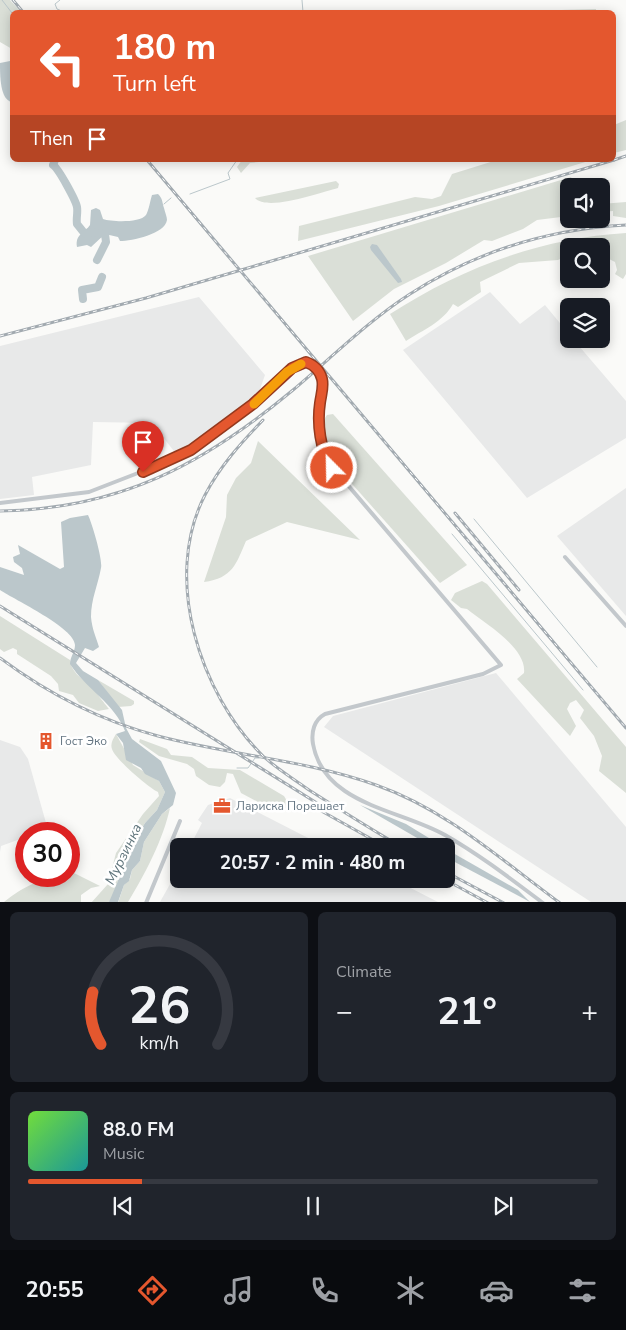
<!DOCTYPE html>
<html lang="en">
<head>
<meta charset="utf-8">
<style>
  body { margin:0; font-family:"Nunito Sans",sans-serif; background:#20242c; color:#f1f3f6; height:100vh; display:flex; flex-direction:column; font-size:19px; white-space:nowrap }
  * { box-sizing:border-box; margin:0 }
  p { font-size:16px; color:#9ea1a6 }
  .icon { flex:none; width:28px; height:28px; fill:none; stroke:currentColor; stroke-width:2; stroke-linecap:round; stroke-linejoin:round }
  .map { position:relative; height:902px; overflow:hidden }
  .details { display:flex; flex-direction:column; gap:10px; padding:10px; background:#0d0f14; flex:1 }
  .details>* { flex:none }
  .guide { position:absolute; left:10px; top:10px; width:606px; height:152px; border-radius:8px; box-shadow:0 2px 12px #0003; background:#e4572e; color:#fff; overflow:hidden }
  .controls { position:absolute; left:560px; top:178px; display:grid; gap:10px }
  .controls a { display:grid; place-items:center; width:50px; height:50px; border-radius:8px; background:#171b24; box-shadow:0 2px 12px #0003; font-size:25px }
  .speed { position:absolute; left:15px; top:822px; display:flex; gap:10px; font-size:25px; font-weight:700; text-align:center }
  .speed>* { display:grid; place-content:center; width:65px; height:65px; border-radius:50%; background:#171b24; box-shadow:0 2px 12px #0003; line-height:1 }
  .speed .limit { border:8px solid #d22; background:#fff; color:#111 }
  .pin { position:absolute; display:grid; place-items:center; width:42px; height:42px; color:#fff; margin:-51px -21px; border-radius:50% 50% 50% 0; rotate:-45deg; box-shadow:0 0 5px #0007 }
  .pin .icon { rotate:45deg }
  .me { position:absolute; width:55px; margin:-28px; rotate:337deg; stroke-linejoin:round; filter:drop-shadow(0 0 4px #0008) }
  .turn { display:flex; align-items:center; gap:18px; height:105px; padding:0 20px; font-size:22px }
  .turn .icon { width:65px; height:65px; stroke-width:2.5 }
  .turn b { display:block; font-size:35px; line-height:42px }
  .then { display:flex; align-items:center; height:48px; padding:0 20px; background:#0003; gap:10px; font-size:19px }
  .big { font-size:38px; font-weight:700; line-height:1.1 }
  .details .card { flex:1; display:flex; flex-direction:column; justify-content:center; gap:8px; min-width:0; padding:0 18px; border-radius:8px; background:#20242c }
  .details .dial { align-items:center; gap:0 }
  .dial svg { height:130px; overflow:visible; fill:none; stroke:#363941; stroke-width:7; stroke-linecap:round; text-anchor:middle }
  .dial text { fill:#f1f3f6; stroke:none }
  .song { display:flex; align-items:center; gap:15px }
  .cover { width:60px; height:60px; border-radius:8px; background:linear-gradient(135deg,hsl(100 70% 55%),hsl(180 70% 35%)) }
  .played { height:5px; border-radius:2px; background:linear-gradient(90deg,#e4572e 20%,#363941 20%) }
  .keys { display:flex; justify-content:space-around; direction:ltr }
  .heat { display:flex; justify-content:space-between; align-items:center; font-size:28px; direction:ltr }
  .details .tiles { flex:1; display:grid; gap:10px; grid-template-columns:1fr 1fr }
  .card:last-child { grid-column:span 2 }
  .trip { position:absolute; left:170px; top:838px; width:285px; height:50px; border-radius:8px; background:#171b24; box-shadow:0 2px 12px #0003; font-weight:700; line-height:50px; text-align:center }
  .dock { display:flex; height:80px; justify-content:space-around; align-items:center; background:#090b0e; color:#9ea1a6 }
  .dock .icon { width:35px; height:35px }
  .dock .current { color:#e4572e }
  .dock b { font-size:22px; color:#f1f3f6 }
  .map>svg:first-child { display:block }
</style>
</head>
<body>
<div class="map">
<svg width="626" height="903" viewBox="0 0 626 903">
  <rect width="100%" height="100%" fill="#fafaf8"/>
  <g fill="#e8e9e9">
    <polygon points="490,292 520,324 545,305 569,334 569,339 573,339 626,401 626,438 527,498 403,350"/>
    <polygon points="199,297 265,375 259,392 261,396 191,448 177,455 152,423 93,422 91,465 32,477 34,495 0,499 0,346"/>
    <polygon points="626,488 626,616 557,536"/>
    <polygon points="496,673 626,827 626,902 591,902 324,727 333,716"/>
    <polygon points="0,740 20,747 28,759 48,830 26,834 26,837 1,846 0,852"/>
    <polygon points="230,798 312,840 326,846 190,846 202,823 198,820 208,805"/>
    <polygon points="179,868 179,879 393,879 438,902 160,902"/>
  </g>
  <g fill="#dadfd7">
    <polygon points="0,0 10,0 21,12 12,12 12,49 0,42"/>
    <polygon points="596,9 596,12 487,12"/>
    <polygon points="626,120 626,150 614,153 614,125"/>
    <polygon points="242,160 279,160 250,163 241,173 237,167"/>
    <polygon points="497,160 592,160 439,206 298,241 299,226 415,197 432,199 441,196 452,174"/>
    <polygon points="571,177 575,186 569,186 569,216 537,220 523,229 492,241 484,240 446,263 394,289 353,321 308,256"/>
    <path d="M336 181 339 184 338 188C322 192 267 212 255 198Z"/>
    <polygon points="626,202 626,218 613,216 613,211 601,212 601,204"/>
    <path d="M626 233V274L623 279 615 274 617 270 615 262 601 255V246H569V255L558 260 519 263 480 282 481 292 458 307 453 304C443 322 423 330 406 341L390 314C461 268 541 238 626 233Z"/>
    <polygon points="333,414 467,565 440,583 329,458 323,421 327,415"/>
    <path d="M258 441 360 540 287 522 246 541C236 564 233 578 204 582L226 517 227 495 236 478 251 463Z"/>
    <path d="M482 581 487 584 626 747V793L599 771 602 756 594 736 580 718 584 710 576 700 570 703 567 709 576 726 570 736 517 679 524 673C527 648 486 624 467 609L461 608 451 600 455 593Z"/>
    <path d="M0 616 70 660C71 671 81 679 89 684 92 687 105 704 109 709L98 711 79 703 73 695 59 691 58 684 51 676 17 654V650L13 648 4 652 0 649Z"/>
    <polygon points="98,680 134,701 134,704 131,706 118,707"/>
    <path d="M116 734 133 765 159 781 165 792 157 810 145 823 132 845C115 851 120 867 118 881 117 887 114 894 111 900L109 902 91 903 108 884 116 853 143 814 159 796 158 792C149 788 114 758 112 749 110 744 113 739 116 734Z"/>
    <polygon points="140,739 167,749 171,755 192,757 208,768 240,770 284,796 287,801 286,808 277,812 241,793 233,774 227,773 225,782 220,787 209,785 196,776 194,769 187,764 159,756 139,742"/>
    <path d="M170 808C163 840 145 874 128 902L118 903 124 885 130 879 132 870 140 861 144 842 162 814Z"/>
    <path d="M72 872 100 886 91 888 81 895V902H4C23 887 43 876 69 876V873Z"/>
  </g>
  <g fill="#bbc7cb">
    <path d="M10 61 12 62V102C0 100 0 76 0 63Z"/>
    <path d="M158 194C163 199 162 202 164 208 165 212 167 217 167 220 165 234 132 241 120 241L118 237 105 234 91 247 87 245 77 247C75 234 84 234 90 225L91 210 96 208 100 210 103 219C112 222 140 223 146 215 149 210 150 201 152 195Z"/>
    <polygon points="372,244 377,245 401,279 402,282 398,283 371,250 370,247"/>
    <path d="M88 515C92 523 103 560 101 568 98 585 91 599 91 617 92 629 96 637 99 647L93 651 85 648 76 663 83 671 98 680 122 710 126 728 132 739 161 761 176 793 173 805 162 814 144 842 140 861 132 870 129 881 124 885 118 902H109L118 881 119 853 123 849 132 845 145 823 157 810 165 792 159 781 145 774 141 768 126 760 123 743 116 734 125 731C115 704 86 689 70 664 70 657 75 652 75 645 75 628 15 600 0 590V567L24 575 22 568 14 562 13 557 20 554 18 545 60 569 64 567 61 522 70 518Z"/>
    <polygon points="360,805 406,824 442,846 431,846"/>
    <polygon points="446,849 518,890 530,902 451,860 446,856"/>
  </g>
  <g fill="none" stroke-linecap="round" stroke-linejoin="round">
    <g stroke="#bbc7cb" stroke-width="1">
      <polyline points="2,0 12,13"/>
      <polyline points="60,0 55,4 57,9 64,12"/>
      <polyline points="302,0 303,12"/>
      <polyline points="190,194 230,179 228,173 237,160"/>
      <polyline points="164,204 171,198"/>
      <polyline points="474,519 597,667"/>
      <polyline points="452,534 583,690"/>
      <polyline points="237,768 248,768 255,758 259,758"/>
    </g>
    <g stroke="#bbc7cb" stroke-width="8">
      <path d="M55 160 53 165C59 169 76 201 77 207 78 213 76 218 77 224L85 234 89 232 105 234 106 242 97 260"/>
      <polyline points="83,299 82,290 98,287 102,277"/>
    </g>
    <g stroke="#c3c8cc" stroke-width="4">
      <path d="M0 503 89 492 169 461 197 446 253 404 292 368 306 362 314 367 322 378 320 420 324 451 329 463 501 665 483 674 325 714C314 720 311 732 313 744 324 805 399 809 445 835 480 855 511 879 543 903"/>
      <polyline points="565,557 626,626"/>
      <polyline points="146,903 180,821"/>
    </g>
    <g stroke="#a2aab0" stroke-width="3">
      <g id="rail">
        <polyline points="13,0 23,12"/>
        <polyline points="147,160 626,728"/>
        <polyline points="614,160 626,156"/>
        <polyline points="0,336 146,298 614,160"/>
        <path d="M263 420C241 443 220 466 205 495 162 578 200 694 263 756 277 769 294 779 309 790 339 809 369 828 400 846"/>
        <path d="M0 511C119 509 203 465 293 390 331 358 368 321 410 294 475 252 548 229 626 225"/>
        <polyline points="455,513 519,590"/>
        <polyline points="0,606 325,808"/>
        <path d="M0 658C47 693 101 721 158 736 230 755 306 760 376 785 447 810 500 859 560 903"/>
        <polyline points="316,808 384,846"/>
        <polyline points="446,872 504,903"/>
        <polyline points="455,885 488,903"/>
      </g>
    </g>
    <use href="#rail" stroke="#fff" stroke-width="1" stroke-dasharray="4" stroke-linecap="butt"/>
  </g>
  <g fill="none" stroke-linecap="round" stroke-linejoin="round">
    <g stroke="#94391e" stroke-width="12">
      <path id="route" d="M143 472 191 450 253 404 292 368 306 362C314 365 320 371 322 379 324 387 321 395 320 403 317 423 320 451 332 468"/>
    </g>
    <use href="#route" stroke="#e4572e" stroke-width="9"/>
    <polyline stroke="#f59e0b" stroke-width="9" points="254,404 287,372 301,364"/>
  </g>
  <defs>
    <g id="building-bare" transform="scale(1.35)"><path d="M-4-6H4V6H1V3H-1V6H-4ZM-2.5-4.3h1.7v1.8h-1.7ZM.8-4.3h1.7v1.8H.8ZM-2.5-1h1.7V.8h-1.7ZM.8-1h1.7V.8H.8Z" fill="#e4572e" stroke="#fff" stroke-width="2.5" paint-order="stroke"/></g>
    <g id="office-bare" transform="scale(1.35)"><path d="M-6-3h4V-5.5h4V-3h4V5H-6ZM-1-4.5V-3h2v-1.5ZM-6 0V1H6V0Z" fill="#e4572e" stroke="#fff" stroke-width="2.5" paint-order="stroke"/></g>
  </defs>
  <g fill-rule="evenodd">
    <use href="#building-bare" x="46" y="741"/>
    <use href="#office-bare" x="222" y="806"/>
  </g>
  <g text-anchor="middle" stroke-width="5" stroke-linejoin="round" paint-order="stroke">
    <g font-size="12" fill="#657683" stroke="#fff" text-anchor="start">
      <text x="60" y="745">Гост Эко</text>
      <text x="236" y="810">Лариска Порешает</text>
    </g>
    <g font-size="14" font-style="italic" fill="#60757c" stroke="#fff">
      <text transform="translate(123 854) rotate(-64)" y="5">Мурзинка</text>
    </g>
  </g>
</svg>
<div class="controls">
<a><svg class="icon" aria-label="sound" viewBox="0 0 24 24"><path d="M4 9h4l5-4v14l-5-4H4zM17 9q2 3 0 6"/></svg></a>
<a><svg class="icon" aria-label="search" viewBox="0 0 24 24"><circle cx="10" cy="10" r="6"/><path d="M15 15l6 6"/></svg></a>
<a><svg class="icon" aria-label="layers" viewBox="0 0 24 24"><path d="M12 4l9 5-9 5-9-5zM3 14l9 5 9-5"/></svg></a>
</div>
<div class="speed"><div class="limit">30</div></div>
<div class="pin" style="left:143px;top:472px;background:#d93025"><svg class="icon" aria-label="arrive" viewBox="0 0 24 24"><path d="M6 21V4h12l-3 4 3 4H6"/></svg></div>
<svg class="me" style="left:332px;top:468px" viewBox="-20 -20 40 40"><circle r="17" fill="#e4572e" stroke="#fff" stroke-width="3"/><path d="M0-11L8 9 0 5-8 9z" fill="#fff"/></svg>
<div class="trip">20:57 · 2 min · 480 m</div>
<div class="guide">
<div class="turn"><svg class="icon" aria-label="left" viewBox="0 0 24 24"><path d="M17 20v-9H6M10 6l-5 5 5 5"/></svg><div><b>180 m</b>Turn left</div></div>
<div class="then">Then<svg class="icon" aria-label="arrive" viewBox="0 0 24 24"><path d="M6 21V4h12l-3 4 3 4H6"/></svg></div>
</div>
</div>
<section class="details">
<div class="tiles">
<div class="card dial"><svg viewBox="0 0 100 80">
<path d="M14 69A42 42 0 1 1 86 69"/>
<path d="M14 69A42 42 0 0 1 9 37" stroke="#e4572e"/>
<text x="50" y="56" font-size="32" font-weight="700">26</text>
<text x="50" y="72" font-size="11">km/h</text>
</svg></div>
<div class="card"><p>Climate</p>
<div class="heat"><a>−</a><b class="big">21°</b><a>+</a></div>
</div>
<div class="card">
<div class="song"><i class="cover"></i><div><b>88.0 FM</b><p>Music</p></div></div>
<div class="played"></div>
<div class="keys"><svg class="icon" aria-label="previous" viewBox="0 0 24 24"><path d="M18 5L8 12l10 7zM5 5v14"/></svg><svg class="icon" aria-label="pause" viewBox="0 0 24 24"><path d="M8 5v14M16 5v14"/></svg><svg class="icon" aria-label="next" viewBox="0 0 24 24"><path d="M6 5l10 7-10 7zM19 5v14"/></svg></div>
</div>
</div>
</section>
<nav class="dock">
<b>20:55</b>
<svg class="icon current" aria-label="directions" viewBox="0 0 24 24"><path d="M12 3l9 9-9 9-9-9zM9 14v-3h6M13 9l2 2-2 2"/></svg>
<svg class="icon" aria-label="music" viewBox="0 0 24 24"><path d="M9 18V5l10-2v13"/><circle cx="6" cy="18" r="3"/><circle cx="16" cy="16" r="3"/></svg>
<svg class="icon" aria-label="phone" viewBox="0 0 24 24"><path d="M5 4h4l2 5-3 2q2 4 5 5l2-3 5 2v4C11 20 4 13 5 4z"/></svg>
<svg class="icon" aria-label="climate" viewBox="0 0 24 24"><path d="M12 3v18M4 7l16 10M4 17L20 7"/></svg>
<svg class="icon" aria-label="car" viewBox="0 0 24 24"><path d="M5 17H2v-5l4-1 3-4h7l3 4 3 1v5h-3M9 17h6M6 11h13"/><circle cx="7" cy="17" r="2"/><circle cx="17" cy="17" r="2"/></svg>
<svg class="icon" aria-label="filters" viewBox="0 0 24 24"><path d="M4 7h16M4 17h16"/><circle cx="9" cy="7" r="2"/><circle cx="15" cy="17" r="2"/></svg>
</nav>
</body>
</html>
